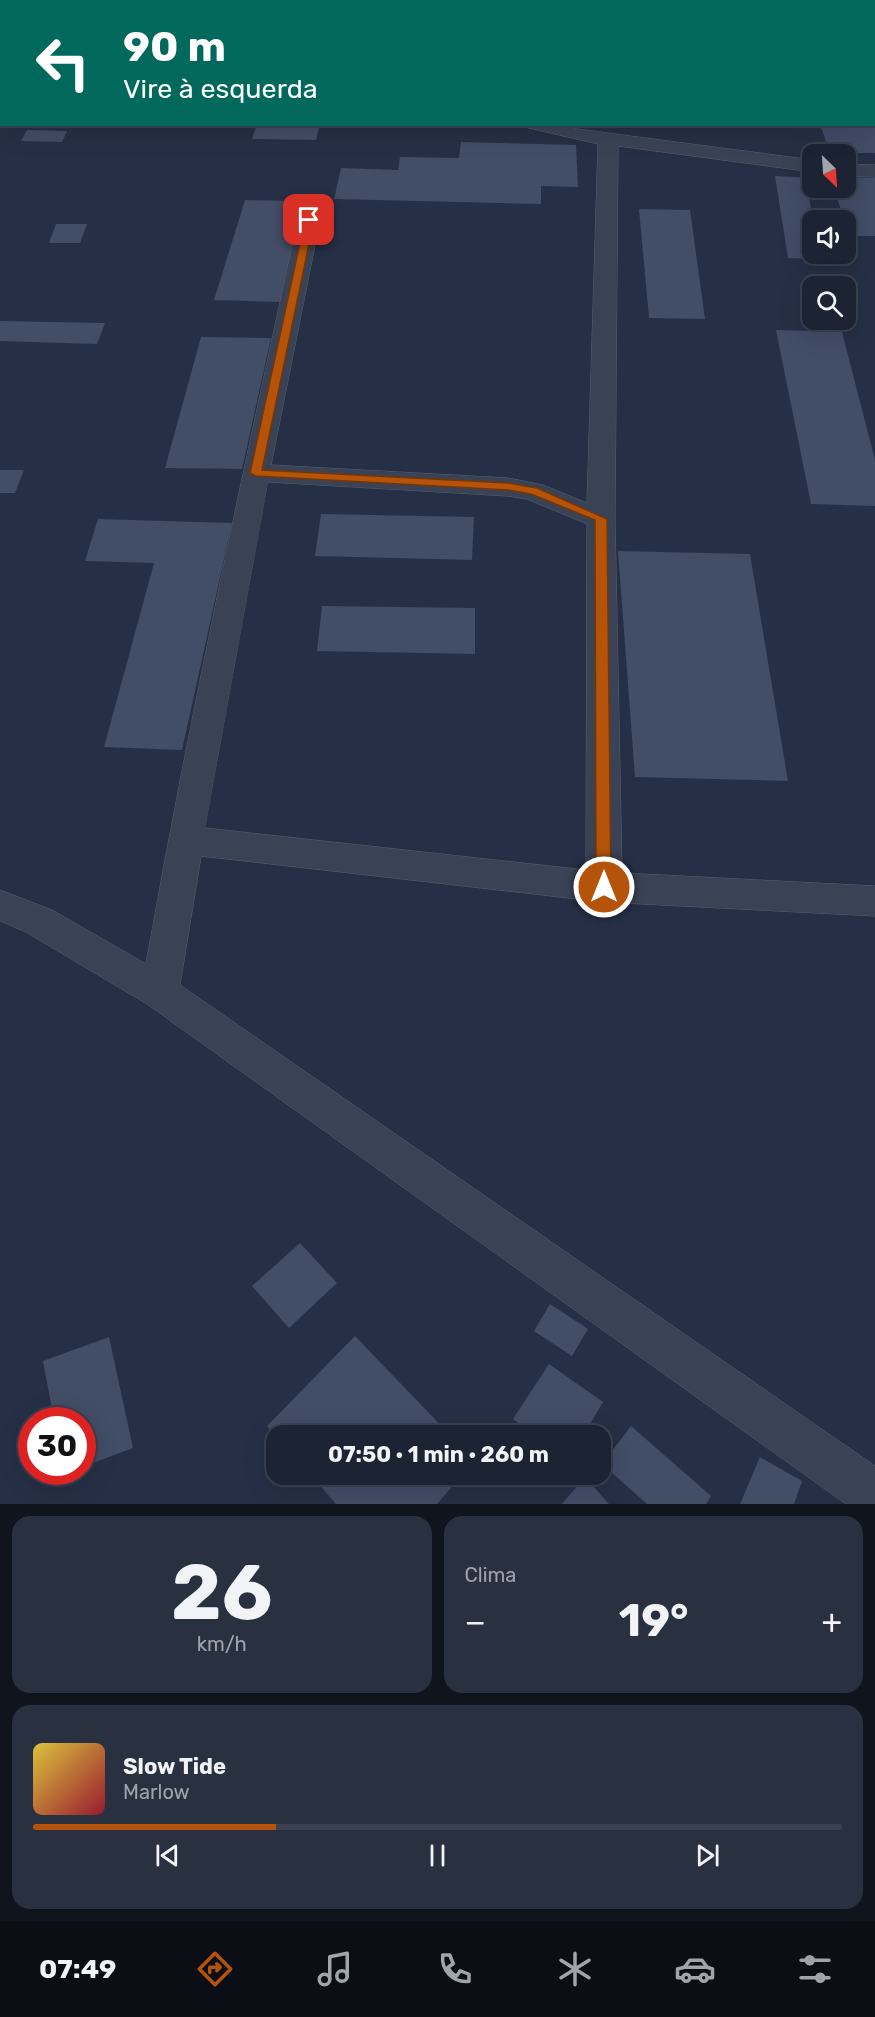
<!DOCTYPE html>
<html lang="pt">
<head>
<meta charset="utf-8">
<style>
  body { margin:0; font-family:Rubik,sans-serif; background:#293040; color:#f1f3f6; height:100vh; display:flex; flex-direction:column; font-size:22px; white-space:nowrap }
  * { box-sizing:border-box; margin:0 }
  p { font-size:20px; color:#a0a4ac }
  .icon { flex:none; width:33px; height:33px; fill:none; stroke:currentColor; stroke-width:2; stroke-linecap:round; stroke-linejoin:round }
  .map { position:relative; height:1504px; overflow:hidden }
  .sheet { display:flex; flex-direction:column; gap:12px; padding:12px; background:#0f141d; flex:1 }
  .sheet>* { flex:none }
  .hud { position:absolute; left:0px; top:0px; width:876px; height:126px; box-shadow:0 6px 24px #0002,0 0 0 2px #3a414f; background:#00695c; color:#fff; overflow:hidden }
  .needle { width:39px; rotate:155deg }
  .controls { position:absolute; left:802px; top:144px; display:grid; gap:12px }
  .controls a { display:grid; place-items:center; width:54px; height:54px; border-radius:12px; background:#1c2434; box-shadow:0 6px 24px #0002,0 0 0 2px #3a414f; font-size:30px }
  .speed { position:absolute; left:18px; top:1407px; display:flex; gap:12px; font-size:30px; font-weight:700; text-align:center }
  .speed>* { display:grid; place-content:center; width:78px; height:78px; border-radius:50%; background:#1c2434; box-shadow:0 6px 24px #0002,0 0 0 2px #3a414f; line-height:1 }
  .speed .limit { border:9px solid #d22; background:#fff; color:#111 }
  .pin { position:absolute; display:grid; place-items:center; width:51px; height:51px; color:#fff; margin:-26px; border-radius:12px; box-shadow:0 3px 9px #0006 }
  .me { position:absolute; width:66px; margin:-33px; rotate:0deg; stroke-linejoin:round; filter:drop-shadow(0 0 4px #0008) }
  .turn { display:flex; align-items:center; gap:21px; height:126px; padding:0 24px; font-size:27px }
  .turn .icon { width:78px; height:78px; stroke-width:2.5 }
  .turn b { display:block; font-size:42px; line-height:51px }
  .big { font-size:45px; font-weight:700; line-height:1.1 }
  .sheet .tile { flex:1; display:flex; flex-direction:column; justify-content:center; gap:9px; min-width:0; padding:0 21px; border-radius:18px; background:#293040 }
  .sheet .dial { align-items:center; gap:0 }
  .dial b { font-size:78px; line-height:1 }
  .song { display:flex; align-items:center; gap:18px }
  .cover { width:72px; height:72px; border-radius:9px; background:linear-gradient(135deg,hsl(50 70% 55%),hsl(350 70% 35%)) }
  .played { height:6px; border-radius:3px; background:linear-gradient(90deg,#b45309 30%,#3a414f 30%) }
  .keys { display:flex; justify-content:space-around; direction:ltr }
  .heat { display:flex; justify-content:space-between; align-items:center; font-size:33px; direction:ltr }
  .sheet .tiles { flex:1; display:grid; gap:12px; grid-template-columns:1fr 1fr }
  .tile:last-child { grid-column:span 2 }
  .trip { position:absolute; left:266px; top:1425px; width:345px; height:60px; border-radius:18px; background:#1c2434; box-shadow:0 6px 24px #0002,0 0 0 2px #3a414f; font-weight:700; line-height:60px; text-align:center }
  .tab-bar { display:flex; height:96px; justify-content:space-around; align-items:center; background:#0b0e15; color:#a0a4ac }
  .tab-bar .icon { width:42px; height:42px }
  .tab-bar .active { color:#b45309 }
  .tab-bar b { font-size:27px; color:#f1f3f6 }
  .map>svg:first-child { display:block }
</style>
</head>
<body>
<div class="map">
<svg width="875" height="1504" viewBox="0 0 875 1504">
  <rect width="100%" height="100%" fill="#253046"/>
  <g fill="#424d66">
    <polygon points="257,124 320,124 316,140 252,139"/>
    <polygon points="820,124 875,124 875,153 830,153"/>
    <polygon points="27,130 67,131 62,142 21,141"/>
    <polygon points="461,142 576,145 578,187 541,186 541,204 334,199 341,168 398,170 400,157 459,158"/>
    <polygon points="775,176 813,178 813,188 819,188 820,193 808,192 813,221 813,254 819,254 820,259 788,258"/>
    <polygon points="846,177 875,178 875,236 851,236 833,188 846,188"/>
    <polygon points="245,200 305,201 280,302 214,300"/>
    <polygon points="639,209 690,210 705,319 649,318"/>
    <polygon points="56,224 87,224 80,243 49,243"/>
    <polygon points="0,321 105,323 97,344 0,341"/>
    <polygon points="776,330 842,332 875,460 875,506 811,504"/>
    <polygon points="201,337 271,338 242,469 165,468"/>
    <polygon points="0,470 24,470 15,493 0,493"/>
    <polygon points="321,514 474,517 472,560 315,556"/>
    <polygon points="98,519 232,523 182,750 104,747 154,563 85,561"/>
    <polygon points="618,551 750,554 788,781 635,777"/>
    <polygon points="322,606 475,608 475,654 317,651"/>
    <polygon points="300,1243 337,1283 289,1328 252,1286"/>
    <polygon points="550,1304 588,1329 572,1356 534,1331"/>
    <polygon points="355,1336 451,1436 275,1436 267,1426"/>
    <polygon points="109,1337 133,1448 82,1467 82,1420 54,1420 43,1361"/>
    <polygon points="549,1364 603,1402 583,1436 535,1436 513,1419"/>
    <polygon points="631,1426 711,1496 706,1504 647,1504 602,1464"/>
    <polygon points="760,1457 802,1481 794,1504 740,1504"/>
    <polygon points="310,1474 463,1474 437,1504 336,1504"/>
    <polygon points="585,1477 609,1504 562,1504"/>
  </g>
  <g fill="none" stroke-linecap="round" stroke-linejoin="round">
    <g stroke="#586072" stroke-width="1">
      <g id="minor">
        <path d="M527 124H560L577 129 813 160V172L618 146 615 519 622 873 875 886V916L604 902 201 856 180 985 875 1466V1504H846L147 1004 26 932 0 921V890L52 910 146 964C190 715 244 468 298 220L301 215H317L320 220 271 465 508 478 543 485 587 503 598 144 529 128ZM268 482 508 496 527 499 587 524 586 870 205 828Z"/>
        <polygon points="846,164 875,165 875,177 846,176"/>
      </g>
    </g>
    <use href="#minor" fill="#3a4355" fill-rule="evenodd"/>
  </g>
  <polygon fill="#b45309" stroke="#753606" stroke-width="1.5" points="309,217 314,220 262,470 508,483 537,488 607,519 611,887 609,891 604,893 596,887 595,520 531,494 508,490 256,476 250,473 305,220"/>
</svg>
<div class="controls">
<a><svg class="needle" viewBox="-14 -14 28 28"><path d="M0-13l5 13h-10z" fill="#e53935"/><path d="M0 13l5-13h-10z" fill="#a0a4ac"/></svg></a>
<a><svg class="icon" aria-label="sound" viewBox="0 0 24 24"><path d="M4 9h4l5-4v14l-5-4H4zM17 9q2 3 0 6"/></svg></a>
<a><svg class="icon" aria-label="search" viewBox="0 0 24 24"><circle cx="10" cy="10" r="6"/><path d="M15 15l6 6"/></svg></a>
</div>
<div class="speed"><div class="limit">30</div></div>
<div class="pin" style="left:309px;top:220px;background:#d93025"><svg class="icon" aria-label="arrive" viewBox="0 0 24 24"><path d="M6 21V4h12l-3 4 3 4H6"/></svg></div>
<svg class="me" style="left:604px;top:887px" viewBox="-20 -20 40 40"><circle r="17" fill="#b45309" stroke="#fff" stroke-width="3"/><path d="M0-11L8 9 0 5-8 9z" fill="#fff"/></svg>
<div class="trip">07:50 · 1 min · 260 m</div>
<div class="hud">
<div class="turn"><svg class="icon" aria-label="left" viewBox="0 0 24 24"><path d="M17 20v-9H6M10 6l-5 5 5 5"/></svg><div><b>90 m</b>Vire à esquerda</div></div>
</div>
</div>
<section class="sheet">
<div class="tiles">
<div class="tile dial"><b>26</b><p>km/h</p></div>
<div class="tile"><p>Clima</p>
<div class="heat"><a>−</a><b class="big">19°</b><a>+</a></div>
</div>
<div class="tile">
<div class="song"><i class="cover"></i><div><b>Slow Tide</b><p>Marlow</p></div></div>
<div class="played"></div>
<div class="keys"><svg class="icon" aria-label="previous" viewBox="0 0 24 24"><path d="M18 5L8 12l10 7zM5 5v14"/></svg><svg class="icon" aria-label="pause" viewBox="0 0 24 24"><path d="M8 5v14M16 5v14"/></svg><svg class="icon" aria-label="next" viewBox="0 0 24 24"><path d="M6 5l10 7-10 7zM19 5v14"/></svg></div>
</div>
</div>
</section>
<nav class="tab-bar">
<b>07:49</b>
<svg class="icon active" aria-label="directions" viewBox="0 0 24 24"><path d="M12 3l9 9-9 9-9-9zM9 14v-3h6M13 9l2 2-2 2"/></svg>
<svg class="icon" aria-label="music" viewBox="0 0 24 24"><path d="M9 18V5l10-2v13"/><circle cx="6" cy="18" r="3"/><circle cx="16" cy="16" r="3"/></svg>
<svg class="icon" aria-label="phone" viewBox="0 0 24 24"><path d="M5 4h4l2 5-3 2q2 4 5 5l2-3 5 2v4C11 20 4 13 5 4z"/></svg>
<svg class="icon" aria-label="climate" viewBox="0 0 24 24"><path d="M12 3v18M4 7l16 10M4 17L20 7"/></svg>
<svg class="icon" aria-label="car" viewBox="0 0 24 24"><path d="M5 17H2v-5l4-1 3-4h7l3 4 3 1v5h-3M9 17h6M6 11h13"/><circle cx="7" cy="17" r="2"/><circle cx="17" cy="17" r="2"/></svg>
<svg class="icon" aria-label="filters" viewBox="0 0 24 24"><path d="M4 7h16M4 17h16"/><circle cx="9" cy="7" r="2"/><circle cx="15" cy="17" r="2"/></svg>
</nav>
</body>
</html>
